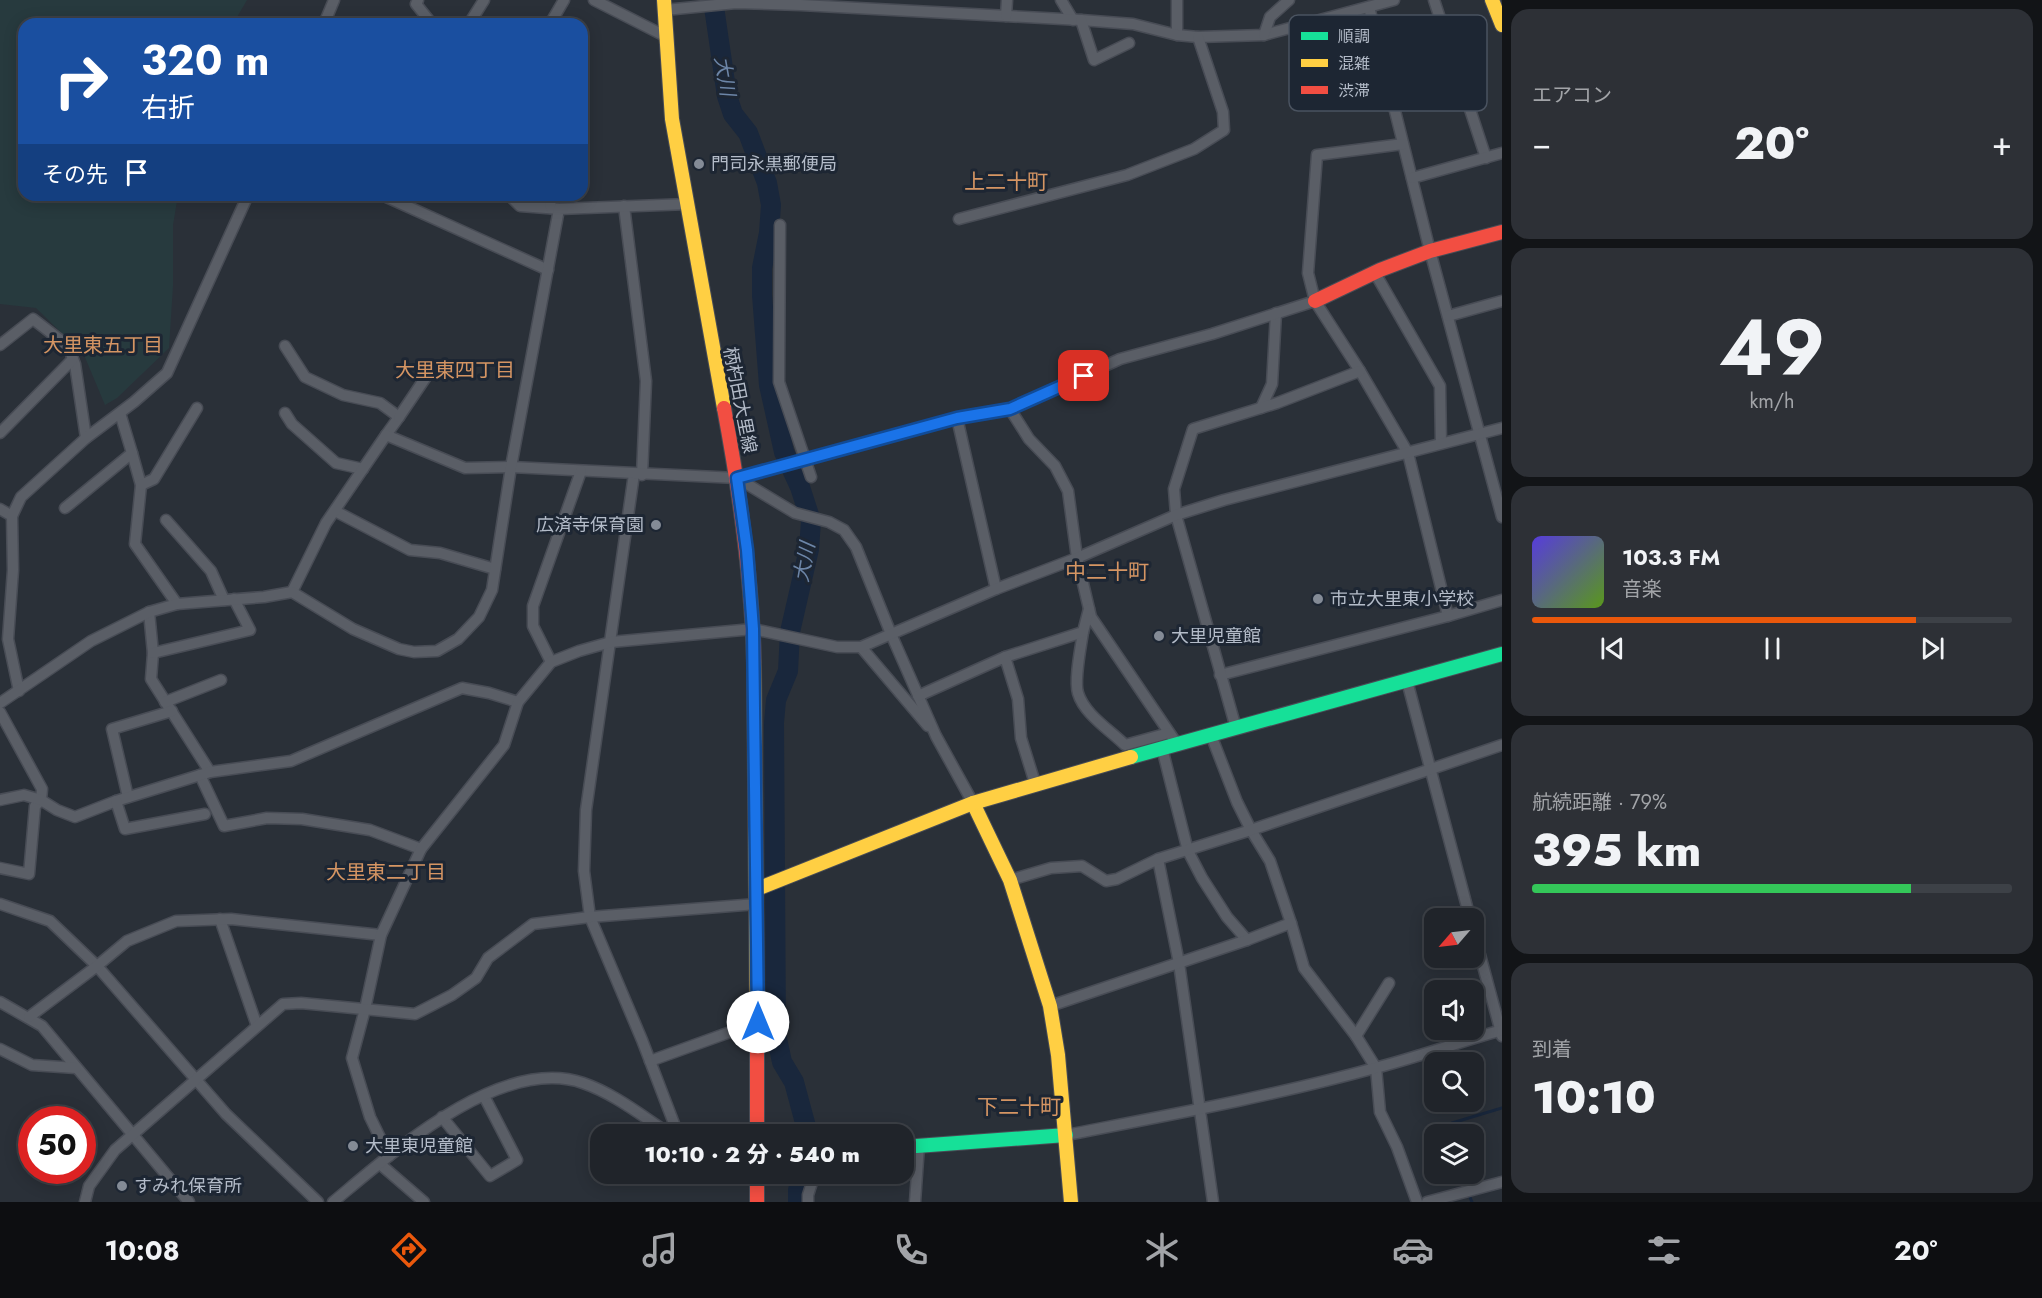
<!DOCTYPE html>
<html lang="ja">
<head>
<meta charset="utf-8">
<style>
  body { margin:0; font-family:Jost,"Noto Sans JP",sans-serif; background:#2d3036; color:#f1f3f6; height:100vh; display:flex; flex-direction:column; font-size:22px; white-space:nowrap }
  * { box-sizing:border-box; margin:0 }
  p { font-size:20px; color:#a2a4a8 }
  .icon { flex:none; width:33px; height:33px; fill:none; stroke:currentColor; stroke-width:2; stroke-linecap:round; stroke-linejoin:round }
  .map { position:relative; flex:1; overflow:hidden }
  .side { display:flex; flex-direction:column; gap:9px; padding:9px; background:#121417; width:540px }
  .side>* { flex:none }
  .hud { position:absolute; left:18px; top:18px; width:570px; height:183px; border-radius:18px; box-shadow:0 3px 15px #0003,0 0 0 2px #3d4147; background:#1a4fa0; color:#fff; overflow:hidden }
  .needle { width:39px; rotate:242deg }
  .buttons { position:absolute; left:1424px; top:908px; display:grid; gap:12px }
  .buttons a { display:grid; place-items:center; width:60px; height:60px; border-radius:12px; background:#20242a; box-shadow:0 3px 15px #0003,0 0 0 2px #3d4147; font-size:30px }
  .speed { position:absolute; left:18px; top:1106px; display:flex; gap:12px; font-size:30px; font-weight:700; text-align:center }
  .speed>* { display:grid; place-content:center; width:78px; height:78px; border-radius:50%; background:#20242a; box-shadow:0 3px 15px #0003,0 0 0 2px #3d4147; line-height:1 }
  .speed .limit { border:9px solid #d22; background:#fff; color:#111 }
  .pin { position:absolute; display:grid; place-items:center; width:51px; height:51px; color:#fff; margin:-26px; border-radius:12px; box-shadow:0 3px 9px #0006 }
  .me { position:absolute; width:66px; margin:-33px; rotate:0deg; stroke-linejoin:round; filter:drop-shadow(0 0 4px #0008) }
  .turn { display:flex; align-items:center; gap:21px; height:126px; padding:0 24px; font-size:27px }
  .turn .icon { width:78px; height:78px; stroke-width:2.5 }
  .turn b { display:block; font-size:42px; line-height:51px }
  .then { display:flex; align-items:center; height:57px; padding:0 24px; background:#0003; gap:12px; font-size:22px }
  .big { font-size:45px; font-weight:800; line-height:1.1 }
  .side .card { flex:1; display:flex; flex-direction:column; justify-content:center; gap:9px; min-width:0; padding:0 21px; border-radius:18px; background:#2d3036 }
  .side .dial { align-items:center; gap:0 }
  .dial b { font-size:78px; line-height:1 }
  .song { display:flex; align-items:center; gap:18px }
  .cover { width:72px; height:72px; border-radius:9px; background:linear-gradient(135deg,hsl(250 70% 55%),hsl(90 70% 35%)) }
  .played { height:6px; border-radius:3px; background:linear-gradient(90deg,#ea580c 80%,#3d4147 80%) }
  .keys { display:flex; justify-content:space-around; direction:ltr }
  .heat { display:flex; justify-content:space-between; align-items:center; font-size:33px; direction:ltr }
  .charge { height:9px; border-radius:4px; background:linear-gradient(90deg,#34c759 79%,#3d4147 0) }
  .trip { position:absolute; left:590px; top:1124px; width:324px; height:60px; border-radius:18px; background:#20242a; box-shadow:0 3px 15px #0003,0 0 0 2px #3d4147; font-weight:800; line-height:60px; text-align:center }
  .tabs { display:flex; height:96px; justify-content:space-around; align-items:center; background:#0d0e11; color:#a2a4a8 }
  .tabs .icon { width:42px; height:42px }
  .tabs .current { color:#ea580c }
  .tabs b { font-size:27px; color:#f1f3f6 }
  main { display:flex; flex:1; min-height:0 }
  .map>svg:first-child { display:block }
</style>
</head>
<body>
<main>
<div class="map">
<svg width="1502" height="1202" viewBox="0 0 1502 1202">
  <rect width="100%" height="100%" fill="#2a3038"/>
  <polygon fill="#273a3e" points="0,0 247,0 233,24 24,24 24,195 178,195 173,225 173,286 169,348 117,398 105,405 84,355 36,308 0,304"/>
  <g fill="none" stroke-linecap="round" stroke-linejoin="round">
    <g stroke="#19273c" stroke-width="3">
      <polyline points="1453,1134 1452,1123 1502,1108"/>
      <polyline points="1462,1173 1467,1188"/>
      <polyline points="1469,1195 1472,1202"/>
    </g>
    <g stroke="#19273c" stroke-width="20">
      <polyline points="713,0 727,96 733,114 748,133 767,183 771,205 769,233 762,268 762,295 769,385 784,452 800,487 811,521 809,549 790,632 788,671 776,700 774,723 776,1034 782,1062 794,1082 808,1134"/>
      <polyline points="798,1202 798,1190 804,1173"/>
    </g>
    <g stroke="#484c55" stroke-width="13">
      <g id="street">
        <polyline points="418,0 416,4 432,24"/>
        <polyline points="594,0 665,36"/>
        <polyline points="1061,0 1073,20"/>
        <polyline points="1177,0 1177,35"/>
        <polyline points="1434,0 1486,158"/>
        <polyline points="1369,7 1430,251 1502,517"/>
        <polyline points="665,10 736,3 801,5 1081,20 1133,24 1177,35 1198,37 1264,35 1394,0"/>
        <polyline points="1006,16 1007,0"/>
        <polyline points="1081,20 1094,60 1129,43"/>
        <polyline points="324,24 334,0"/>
        <polyline points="469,24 484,0"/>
        <polyline points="550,24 564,0"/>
        <polyline points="1264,35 1270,17 1289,0"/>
        <polyline points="1403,144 1317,155 1308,273 1315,301 1360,371 1408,453 1448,616"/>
        <polyline points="1412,178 1502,153"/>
        <polyline points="382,195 548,270"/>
        <polyline points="509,195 520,206 559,209"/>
        <polyline points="549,195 551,208"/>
        <polyline points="624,206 646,381 642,475"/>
        <polyline points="959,219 1127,175 1194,149 1224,130 1223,112 1198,37"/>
        <polyline points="780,225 779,382 811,477"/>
        <polyline points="1375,273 1440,386 1441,443"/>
        <polyline points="1448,316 1502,301"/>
        <polyline points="0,345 33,319 68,346 75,364 86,438"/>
        <polyline points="285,346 305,377 343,395 380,403 399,417 386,435"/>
        <polyline points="1261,408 1272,384 1276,313"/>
        <polyline points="1010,409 1029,439 1055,466 1068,491 1077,558 1091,617 1177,744"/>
        <polyline points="285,413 292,424 336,463 363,469"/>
        <polyline points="399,417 430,371"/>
        <polyline points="957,418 996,589"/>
        <polyline points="0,433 73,359"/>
        <polyline points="132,453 141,485 135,544 177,604"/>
        <polyline points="634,474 586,810 584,871 590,917 642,1040 678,1134"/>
        <polyline points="737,478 795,513 829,522 844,530 856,547 891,634 936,736 973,803"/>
        <polyline points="141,485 154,479 197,408"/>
        <polyline points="65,508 132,453 120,413"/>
        <polyline points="0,509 12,516"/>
        <polyline points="335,511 410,550 440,553 495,569"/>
        <polyline points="166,520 211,571 224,600"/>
        <polyline points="292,592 326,523 386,435 465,468 511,467 737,478 957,418 1010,409 1120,359 1212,334 1315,301"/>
        <polyline points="149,612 153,653 151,679 210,772"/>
        <path d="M1083 632C1081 646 1074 680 1078 693 1084 714 1110 730 1125 745L1169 733"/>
        <polyline points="861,647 928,726"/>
        <polyline points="153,653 250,630 234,599"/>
        <polyline points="1005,657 1083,632 1089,609"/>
        <polyline points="551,662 533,626 533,606 581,471"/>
        <polyline points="1220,675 1448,616 1502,600"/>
        <polyline points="1407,681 1470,918"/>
        <polyline points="19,691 8,639 13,570 12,516 21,497 86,438 134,402 167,373 248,195"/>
        <polyline points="918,696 1005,657 1018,699 1021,738 1035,783"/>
        <polyline points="165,702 221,680"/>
        <polyline points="0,703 91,641 149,612 177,604 264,597 292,592 353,629 399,649 414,652 437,651 458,639 479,617 492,590 511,467 559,209 688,204"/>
        <polyline points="0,712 42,789 41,800 35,806 29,874 0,868"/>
        <polyline points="1236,728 1176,515 1174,489 1193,429 1277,403 1360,371"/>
        <polyline points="1211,735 1237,802 1251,830 1270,861 1291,923 1304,968 1356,1036 1376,1068 1380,1112 1397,1147 1417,1202"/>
        <polyline points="1162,748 1188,851 1202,878 1227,917 1247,940"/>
        <polyline points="200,775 224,826 267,818 302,819 370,830 421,849"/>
        <polyline points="128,797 112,729 172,711"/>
        <polyline points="0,800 24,795 41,800 57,810 75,817 116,801 210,772 291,761 462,688 489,693 518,702"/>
        <polyline points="116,801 125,829 205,814"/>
        <polyline points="1158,859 1179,963 1213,1202"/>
        <polyline points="1010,880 1051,868 1082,866 1106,881 1117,879 1158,859 1251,830 1502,745"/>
        <polyline points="0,904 50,921 97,966 226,1114 318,1202"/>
        <polyline points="220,919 257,1026"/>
        <polyline points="1473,929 1502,1036"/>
        <polyline points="0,1002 42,1026 189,1202"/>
        <polyline points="1050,1006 1247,940 1291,923"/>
        <polyline points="29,1017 97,966 127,941 176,921 231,919 381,935"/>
        <polyline points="1356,1036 1389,983"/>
        <polyline points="0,1049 32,1065 76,1068"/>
        <polyline points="650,1061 758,1022"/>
        <polyline points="442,1117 490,1176 517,1160 484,1096"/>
        <path d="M1066 1135C1169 1115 1273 1096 1375 1068 1418 1057 1459 1042 1502 1030"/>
        <polyline points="389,1156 370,1117 352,1058 365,1009 381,935 421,849 504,745 518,702 551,662 579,651 611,642 753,629 837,647 861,647 996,589 1077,558 1176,515 1224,500 1502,428"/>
        <polyline points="380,1164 424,1202"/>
        <polyline points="85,1202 89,1186 115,1150 283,1004 301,1003 415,1014 452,995 476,978 488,958 533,924 590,917 757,904"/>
        <path d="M333 1202C392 1153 500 1055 583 1083 615 1094 642 1116 670 1134"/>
        <polyline points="808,1202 808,1195 815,1173"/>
        <polyline points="915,1202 919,1145"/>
        <polyline points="1427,1202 1502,1182"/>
      </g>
    </g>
    <g stroke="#484c55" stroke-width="16">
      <g id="fast">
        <polyline points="1131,757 1502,654"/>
        <polyline points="903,1147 1066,1135"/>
      </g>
    </g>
    <g stroke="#484c55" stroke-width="16">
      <g id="slow">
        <polyline points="664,0 672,119 724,408"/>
        <polyline points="1492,0 1502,25"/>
        <polyline points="754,663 757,1021"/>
        <polyline points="973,803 1010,880 1050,1006 1058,1055 1071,1202"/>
        <polyline points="757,889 973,803 1131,757"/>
      </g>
    </g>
    <g stroke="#484c55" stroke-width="16">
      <g id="jam">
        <polyline points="1315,301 1380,270 1430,251 1502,232"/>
        <path d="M724 408C740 493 752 577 754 663"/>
        <polyline points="757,1021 757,1134"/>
        <polyline points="757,1173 757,1202"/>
      </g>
    </g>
    <use href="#street" stroke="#5a5e66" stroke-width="10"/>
    <use href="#fast" stroke="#16e098" stroke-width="14"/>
    <use href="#slow" stroke="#ffcf43" stroke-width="14"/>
    <use href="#jam" stroke="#f24e42" stroke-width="14"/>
  </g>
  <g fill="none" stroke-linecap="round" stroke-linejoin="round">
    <g stroke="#114b97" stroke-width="15">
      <polyline id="route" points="758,1022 753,629 747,550 737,478 957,418 1010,409 1084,376"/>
    </g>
    <use href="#route" stroke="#1a73e8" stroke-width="10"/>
  </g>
  <g fill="#848b96" stroke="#1d2633" stroke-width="2">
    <circle cx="699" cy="164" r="6"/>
    <circle cx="656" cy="525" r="6"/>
    <circle cx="1318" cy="599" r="6"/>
    <circle cx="1159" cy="636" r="6"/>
    <circle cx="353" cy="1146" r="6"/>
    <circle cx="122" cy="1186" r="6"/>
  </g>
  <g text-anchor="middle" stroke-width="6" stroke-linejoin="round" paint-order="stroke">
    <g font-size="18" fill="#b4bcc9" stroke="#1d2633" text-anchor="start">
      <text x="711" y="170">門司永黒郵便局</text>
      <text x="644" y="531" text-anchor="end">広済寺保育園</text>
      <text x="1330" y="605">市立大里東小学校</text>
      <text x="1171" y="642">大里児童館</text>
      <text x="365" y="1152">大里東児童館</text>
      <text x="134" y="1192">すみれ保育所</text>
    </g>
    <g font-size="18" fill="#b4bcc9" stroke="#1d2633">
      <text transform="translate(740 400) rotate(79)" y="6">柄杓田大里線</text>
    </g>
    <g font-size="20" font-style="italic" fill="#6d86a8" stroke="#1d2633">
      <text transform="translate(725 76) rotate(80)" y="7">大川</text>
      <text transform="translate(804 562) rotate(-80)" y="7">大川</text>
    </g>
    <g font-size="20" fill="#d59563" stroke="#1d2633">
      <text x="103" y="352">大里東五丁目</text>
      <text x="455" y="377">大里東四丁目</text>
      <text x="386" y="879">大里東二丁目</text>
    </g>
    <g font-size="21" fill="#d59563" stroke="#1d2633">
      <text x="1006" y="189">上二十町</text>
      <text x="1107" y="579">中二十町</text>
      <text x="1019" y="1114">下二十町</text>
    </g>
  </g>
  <rect x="1289" y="15" width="198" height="96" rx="9" fill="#1d2633" stroke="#4a5360" stroke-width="1.5"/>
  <rect x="1301" y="32" width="27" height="8" fill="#16e098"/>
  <rect x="1301" y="59" width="27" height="8" fill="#ffcf43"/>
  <rect x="1301" y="86" width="27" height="8" fill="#f24e42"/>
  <g font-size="16" fill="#b4bcc9">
    <text x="1338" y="42">順調</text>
    <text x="1338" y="69">混雑</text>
    <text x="1338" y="96">渋滞</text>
  </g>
</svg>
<div class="buttons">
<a><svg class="needle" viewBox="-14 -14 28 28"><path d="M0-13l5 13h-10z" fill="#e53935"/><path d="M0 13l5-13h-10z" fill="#a2a4a8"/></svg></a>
<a><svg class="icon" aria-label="sound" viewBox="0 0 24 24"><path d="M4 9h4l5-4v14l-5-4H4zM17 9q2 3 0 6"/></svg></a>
<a><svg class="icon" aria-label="search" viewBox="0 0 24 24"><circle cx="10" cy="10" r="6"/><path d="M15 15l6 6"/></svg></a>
<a><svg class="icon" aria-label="layers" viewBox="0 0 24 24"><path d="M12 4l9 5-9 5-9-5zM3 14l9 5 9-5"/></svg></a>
</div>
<div class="speed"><div class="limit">50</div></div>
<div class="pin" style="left:1084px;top:376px;background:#d93025"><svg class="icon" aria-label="arrive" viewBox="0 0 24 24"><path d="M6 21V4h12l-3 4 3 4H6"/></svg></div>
<svg class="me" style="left:758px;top:1022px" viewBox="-20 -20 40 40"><circle r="19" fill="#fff"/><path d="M0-13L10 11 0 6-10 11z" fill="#1a73e8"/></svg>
<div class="trip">10:10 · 2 分 · 540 m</div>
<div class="hud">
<div class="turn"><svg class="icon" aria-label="right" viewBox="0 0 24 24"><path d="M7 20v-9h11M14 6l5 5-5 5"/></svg><div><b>320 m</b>右折</div></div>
<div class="then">その先<svg class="icon" aria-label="arrive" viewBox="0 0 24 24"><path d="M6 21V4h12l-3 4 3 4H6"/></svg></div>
</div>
</div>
<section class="side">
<div class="card"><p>エアコン</p>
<div class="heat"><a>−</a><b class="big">20°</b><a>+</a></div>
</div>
<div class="card dial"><b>49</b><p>km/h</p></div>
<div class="card">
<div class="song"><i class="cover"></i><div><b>103.3 FM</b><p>音楽</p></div></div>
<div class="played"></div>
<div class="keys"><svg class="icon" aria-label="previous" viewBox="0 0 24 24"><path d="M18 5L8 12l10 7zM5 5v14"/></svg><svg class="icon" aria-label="pause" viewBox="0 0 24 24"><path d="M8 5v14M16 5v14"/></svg><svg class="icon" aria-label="next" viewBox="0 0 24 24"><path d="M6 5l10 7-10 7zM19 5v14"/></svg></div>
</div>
<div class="card"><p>航続距離 · 79%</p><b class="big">395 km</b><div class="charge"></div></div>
<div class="card"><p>到着</p><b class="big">10:10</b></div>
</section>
</main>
<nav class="tabs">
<b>10:08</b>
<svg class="icon current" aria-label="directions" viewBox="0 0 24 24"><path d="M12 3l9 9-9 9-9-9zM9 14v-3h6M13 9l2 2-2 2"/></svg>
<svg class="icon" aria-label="music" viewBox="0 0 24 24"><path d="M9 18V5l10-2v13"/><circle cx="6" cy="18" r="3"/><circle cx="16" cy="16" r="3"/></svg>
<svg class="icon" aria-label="phone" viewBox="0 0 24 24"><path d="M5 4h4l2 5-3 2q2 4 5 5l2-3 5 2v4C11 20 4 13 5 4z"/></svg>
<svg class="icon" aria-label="climate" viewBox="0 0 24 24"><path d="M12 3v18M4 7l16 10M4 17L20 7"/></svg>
<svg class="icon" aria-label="car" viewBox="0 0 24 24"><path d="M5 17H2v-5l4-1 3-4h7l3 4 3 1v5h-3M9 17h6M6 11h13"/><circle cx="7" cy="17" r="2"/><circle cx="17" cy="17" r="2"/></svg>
<svg class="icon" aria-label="filters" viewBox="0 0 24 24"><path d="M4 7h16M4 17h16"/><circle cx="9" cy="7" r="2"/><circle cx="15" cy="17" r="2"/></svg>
<b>20°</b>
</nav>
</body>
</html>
